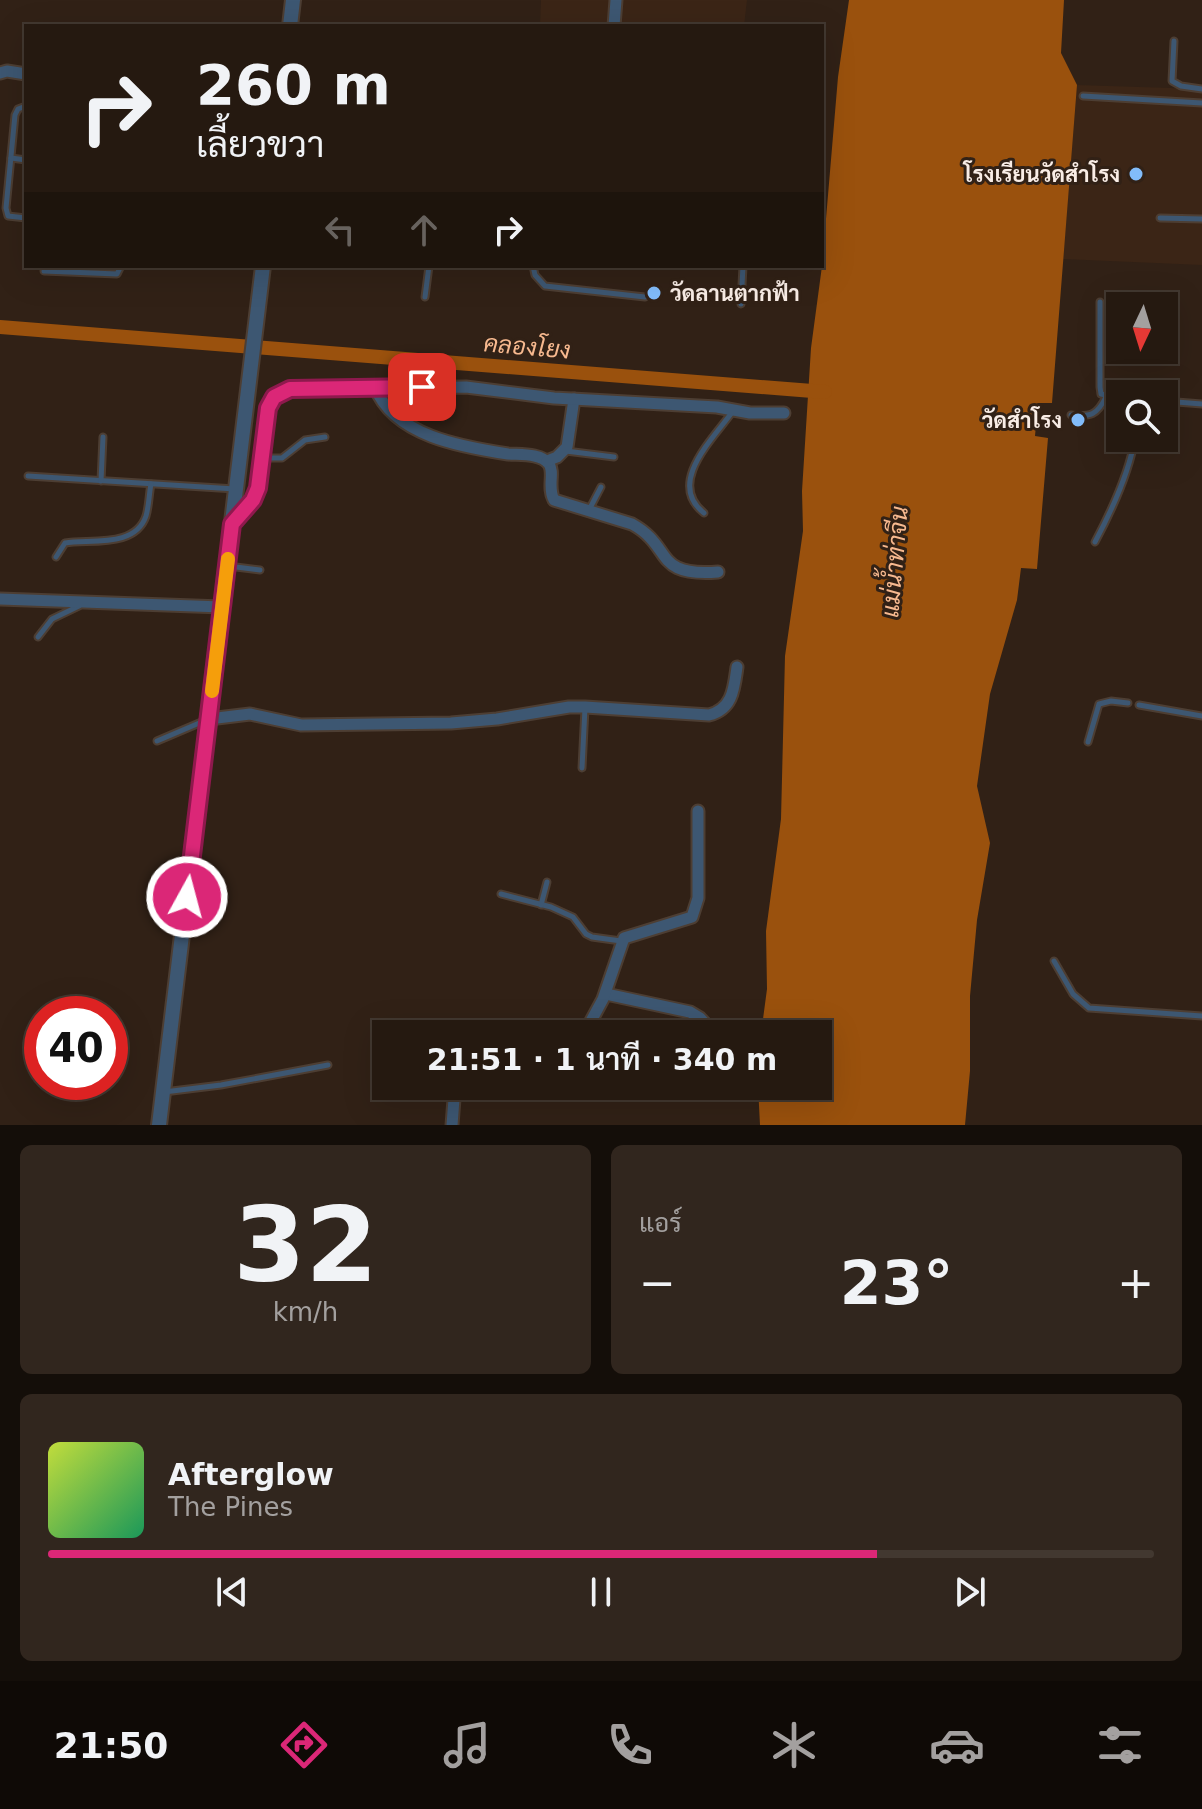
<!DOCTYPE html>
<html lang="th">
<head>
<meta charset="utf-8">
<style>
  body { margin:0; font-family:"DejaVu Sans",Sarabun,sans-serif; background:#31261e; color:#f1f3f6; height:100vh; display:flex; flex-direction:column; font-size:30px; white-space:nowrap }
  * { box-sizing:border-box; margin:0 }
  p { font-size:26px; color:#a3a09f }
  .icon { flex:none; width:44px; height:44px; fill:none; stroke:currentColor; stroke-width:2; stroke-linecap:round; stroke-linejoin:round }
  .map { position:relative; height:1125px; overflow:hidden }
  .side { display:flex; flex-direction:column; gap:20px; padding:20px; background:#140e09; flex:1 }
  .side>* { flex:none }
  .hud { position:absolute; left:24px; top:24px; width:800px; height:244px; border-radius:0px; box-shadow:0 8px 32px #0002,0 0 0 2px #423830; background:#251910; color:#f1f3f6; overflow:hidden }
  .needle { width:52px; rotate:184deg }
  .controls { position:absolute; left:1106px; top:292px; display:grid; gap:16px }
  .controls a { display:grid; place-items:center; width:72px; height:72px; border-radius:0px; background:#251910; box-shadow:0 8px 32px #0002,0 0 0 2px #423830; font-size:40px }
  .speed { position:absolute; left:24px; top:996px; display:flex; gap:16px; font-size:40px; font-weight:700; text-align:center }
  .speed>* { display:grid; place-content:center; width:104px; height:104px; border-radius:50%; background:#251910; box-shadow:0 8px 32px #0002,0 0 0 2px #423830; line-height:1 }
  .speed .limit { border:12px solid #d22; background:#fff; color:#111 }
  .pin { position:absolute; display:grid; place-items:center; width:68px; height:68px; color:#fff; margin:-34px; border-radius:16px; box-shadow:0 4px 12px #0006 }
  .me { position:absolute; width:88px; margin:-44px; rotate:7deg; stroke-linejoin:round; filter:drop-shadow(0 0 6px #0008) }
  .turn { display:flex; align-items:center; gap:28px; height:168px; padding:0 40px; font-size:36px }
  .turn .icon { width:104px; height:104px; stroke-width:2.5 }
  .turn b { display:block; font-size:56px; line-height:68px }
  .lanes { display:flex; align-items:center; height:76px; padding:0 40px; background:#0003; justify-content:center; gap:40px; direction:ltr }
  .lanes .off { opacity:.35 }
  .big { font-size:60px; font-weight:600; line-height:1.1 }
  .side .card { flex:1; display:flex; flex-direction:column; justify-content:center; gap:12px; min-width:0; padding:0 28px; border-radius:12px; background:#31261e }
  .side .dial { align-items:center; gap:0 }
  .dial b { font-size:104px; line-height:1 }
  .song { display:flex; align-items:center; gap:24px }
  .cover { width:96px; height:96px; border-radius:12px; background:linear-gradient(135deg,hsl(70 70% 55%),hsl(150 70% 35%)) }
  .played { height:8px; border-radius:4px; background:linear-gradient(90deg,#db2777 75%,#423830 75%) }
  .keys { display:flex; justify-content:space-around; direction:ltr }
  .heat { display:flex; justify-content:space-between; align-items:center; font-size:44px; direction:ltr }
  .side .tiles { flex:1; display:grid; gap:20px; grid-template-columns:1fr 1fr }
  .card:last-child { grid-column:span 2 }
  .trip { position:absolute; left:372px; top:1020px; width:460px; height:80px; border-radius:0px; background:#251910; box-shadow:0 8px 32px #0002,0 0 0 2px #423830; font-weight:600; line-height:80px; text-align:center }
  .menu { display:flex; height:128px; justify-content:space-around; align-items:center; background:#0f0a06; color:#a3a09f }
  .menu .icon { width:56px; height:56px }
  .menu .selected { color:#db2777 }
  .menu b { font-size:36px; color:#f1f3f6 }
  .map>svg:first-child { display:block }
</style>
</head>
<body>
<div class="map">
<svg width="1202" height="1125" viewBox="0 0 1202 1125">
  <rect width="100%" height="100%" fill="#312116"/>
  <g fill="#3b2516">
    <polygon points="541,0 747,0 744,26 540,26"/>
    <polygon points="1077,85 1202,89 1202,265 1063,259"/>
  </g>
  <polygon fill="#9a510d" points="849,0 1064,0 1061,53 1077,85 1052,403 1038,403 1035,436 1048,438 1037,569 1021,568 1017,600 990,694 977,786 990,843 977,920 970,996 970,1071 965,1125 760,1125 758,1086 818,1086 818,1034 761,1034 767,989 766,931 781,819 785,656 803,531 802,491 811,348 822,266 838,77"/>
  <g fill="none" stroke-linecap="round" stroke-linejoin="round">
    <polyline stroke="#9a510d" stroke-width="14" points="0,327 825,392"/>
    <g stroke="#4d3e33" stroke-width="9">
      <g id="service">
        <polyline points="1174,41 1172,81 1181,86 1202,89"/>
        <polyline points="1083,96 1202,103"/>
        <polyline points="26,106 18,109 15,115 6,208 8,216 26,218"/>
        <polyline points="11,158 26,160"/>
        <polyline points="1160,218 1202,219"/>
        <polyline points="533,266 535,275 545,286 645,297"/>
        <polyline points="44,271 117,274 121,266"/>
        <polyline points="425,297 429,266"/>
        <polyline points="1100,302 1100,387 1101,394 1120,398"/>
        <polyline points="741,304 743,266"/>
        <polyline points="1164,401 1202,404"/>
        <path d="M1071 415C1091 417 1097 415 1106 397"/>
        <polyline points="566,451 614,457"/>
        <polyline points="262,458 282,458 305,440 325,437"/>
        <polyline points="28,476 235,489"/>
        <polyline points="101,481 103,437"/>
        <polyline points="589,510 601,487"/>
        <path d="M704 513C666 483 713 439 733 411"/>
        <path d="M1095 542C1112 510 1129 474 1135 438"/>
        <path d="M56 557 65 543C91 539 135 548 146 516 149 506 149 494 151 484"/>
        <polyline points="228,566 260,570"/>
        <polyline points="38,637 52,619 79,606"/>
        <polyline points="1139,705 1202,716"/>
        <polyline points="157,741 204,721"/>
        <polyline points="1088,742 1099,704 1111,701 1128,703"/>
        <polyline points="582,768 585,708"/>
        <polyline points="501,894 551,907 573,917 586,934 592,937 621,941"/>
        <polyline points="541,905 547,882"/>
        <polyline points="1054,961 1073,994 1089,1008 1202,1016"/>
        <polyline points="164,1092 221,1085 328,1065"/>
      </g>
    </g>
    <g stroke="#4d3e33" stroke-width="15">
      <g id="minor">
        <polyline points="614,26 616,0"/>
        <polyline points="0,73 7,71 26,74"/>
        <path d="M375 387C394 436 462 447 508 454 520 455 541 453 549 464 555 473 547 487 554 500L632 524C674 547 652 577 718 572"/>
        <polyline points="547,461 557,457 567,447 574,399"/>
        <polyline points="232,524 253,500 258,488 268,408 274,397 290,389 466,387 554,398 717,407 750,413 784,413"/>
        <polyline points="0,599 222,607"/>
        <path d="M209 719 250 714 301 725 451 723 497 719 569 707H585L709 715C733 709 734 688 737 667"/>
        <polyline points="606,994 690,1012 700,1018 712,1031 733,1034"/>
        <polyline points="471,1034 489,1034"/>
        <polyline points="584,1034 603,999 624,938 692,917 698,898 698,811"/>
        <polyline points="452,1125 455,1086"/>
      </g>
    </g>
    <g stroke="#4d3e33" stroke-width="18">
      <g id="tertiary">
        <polyline points="290,26 293,0"/>
        <polyline points="159,1125 263,266"/>
      </g>
    </g>
    <use href="#service" stroke="#3d5772" stroke-width="5"/>
    <use href="#minor" stroke="#3d5772" stroke-width="11"/>
    <use href="#tertiary" stroke="#3d5772" stroke-width="14"/>
  </g>
  <g fill="none" stroke-linecap="round" stroke-linejoin="round">
    <g stroke="#8e194d" stroke-width="20">
      <polyline id="route" points="187,897 232,524 253,500 258,488 268,408 274,397 290,389 422,387"/>
    </g>
    <use href="#route" stroke="#db2777" stroke-width="14"/>
    <polyline stroke="#f59e0b" stroke-width="14" points="212,691 228,559"/>
  </g>
  <g fill="#82bcfa" stroke="#312116" stroke-width="3">
    <circle cx="1136" cy="174" r="8"/>
    <circle cx="654" cy="293" r="8"/>
    <circle cx="1078" cy="420" r="8"/>
  </g>
  <g text-anchor="middle" stroke-width="6" stroke-linejoin="round" paint-order="stroke">
    <g font-size="22" font-weight="bold" fill="#f9ede6" stroke="#312116" text-anchor="end">
      <text x="1120" y="182">โรงเรียนวัดสำโรง</text>
      <text x="670" y="301" text-anchor="start">วัดลานตากฟ้า</text>
      <text x="1062" y="428">วัดสำโรง</text>
    </g>
    <g font-size="24" font-style="italic" fill="#f7b98f" stroke="#312116">
      <text transform="translate(527 347) rotate(5)" y="8">คลองโยง</text>
      <text transform="translate(895 562) rotate(-85)" y="8">แม่น้ำท่าจีน</text>
    </g>
  </g>
</svg>
<div class="controls">
<a><svg class="needle" viewBox="-14 -14 28 28"><path d="M0-13l5 13h-10z" fill="#e53935"/><path d="M0 13l5-13h-10z" fill="#a3a09f"/></svg></a>
<a><svg class="icon" aria-label="search" viewBox="0 0 24 24"><circle cx="10" cy="10" r="6"/><path d="M15 15l6 6"/></svg></a>
</div>
<div class="speed"><div class="limit">40</div></div>
<div class="pin" style="left:422px;top:387px;background:#d93025"><svg class="icon" aria-label="arrive" viewBox="0 0 24 24"><path d="M6 21V4h12l-3 4 3 4H6"/></svg></div>
<svg class="me" style="left:187px;top:897px" viewBox="-20 -20 40 40"><circle r="17" fill="#db2777" stroke="#fff" stroke-width="3"/><path d="M0-11L8 9 0 5-8 9z" fill="#fff"/></svg>
<div class="trip">21:51 · 1 นาที · 340 m</div>
<div class="hud">
<div class="turn"><svg class="icon" aria-label="right" viewBox="0 0 24 24"><path d="M7 20v-9h11M14 6l5 5-5 5"/></svg><div><b>260 m</b>เลี้ยวขวา</div></div>
<div class="lanes"><svg class="icon off" aria-label="left" viewBox="0 0 24 24"><path d="M17 20v-9H6M10 6l-5 5 5 5"/></svg><svg class="icon off" aria-label="ahead" viewBox="0 0 24 24"><path d="M12 20V5M6 11l6-6 6 6"/></svg><svg class="icon" aria-label="right" viewBox="0 0 24 24"><path d="M7 20v-9h11M14 6l5 5-5 5"/></svg></div>
</div>
</div>
<section class="side">
<div class="tiles">
<div class="card dial"><b>32</b><p>km/h</p></div>
<div class="card"><p>แอร์</p>
<div class="heat"><a>−</a><b class="big">23°</b><a>+</a></div>
</div>
<div class="card">
<div class="song"><i class="cover"></i><div><b>Afterglow</b><p>The Pines</p></div></div>
<div class="played"></div>
<div class="keys"><svg class="icon" aria-label="previous" viewBox="0 0 24 24"><path d="M18 5L8 12l10 7zM5 5v14"/></svg><svg class="icon" aria-label="pause" viewBox="0 0 24 24"><path d="M8 5v14M16 5v14"/></svg><svg class="icon" aria-label="next" viewBox="0 0 24 24"><path d="M6 5l10 7-10 7zM19 5v14"/></svg></div>
</div>
</div>
</section>
<nav class="menu">
<b>21:50</b>
<svg class="icon selected" aria-label="directions" viewBox="0 0 24 24"><path d="M12 3l9 9-9 9-9-9zM9 14v-3h6M13 9l2 2-2 2"/></svg>
<svg class="icon" aria-label="music" viewBox="0 0 24 24"><path d="M9 18V5l10-2v13"/><circle cx="6" cy="18" r="3"/><circle cx="16" cy="16" r="3"/></svg>
<svg class="icon" aria-label="phone" viewBox="0 0 24 24"><path d="M5 4h4l2 5-3 2q2 4 5 5l2-3 5 2v4C11 20 4 13 5 4z"/></svg>
<svg class="icon" aria-label="climate" viewBox="0 0 24 24"><path d="M12 3v18M4 7l16 10M4 17L20 7"/></svg>
<svg class="icon" aria-label="car" viewBox="0 0 24 24"><path d="M5 17H2v-5l4-1 3-4h7l3 4 3 1v5h-3M9 17h6M6 11h13"/><circle cx="7" cy="17" r="2"/><circle cx="17" cy="17" r="2"/></svg>
<svg class="icon" aria-label="filters" viewBox="0 0 24 24"><path d="M4 7h16M4 17h16"/><circle cx="9" cy="7" r="2"/><circle cx="15" cy="17" r="2"/></svg>
</nav>
</body>
</html>
